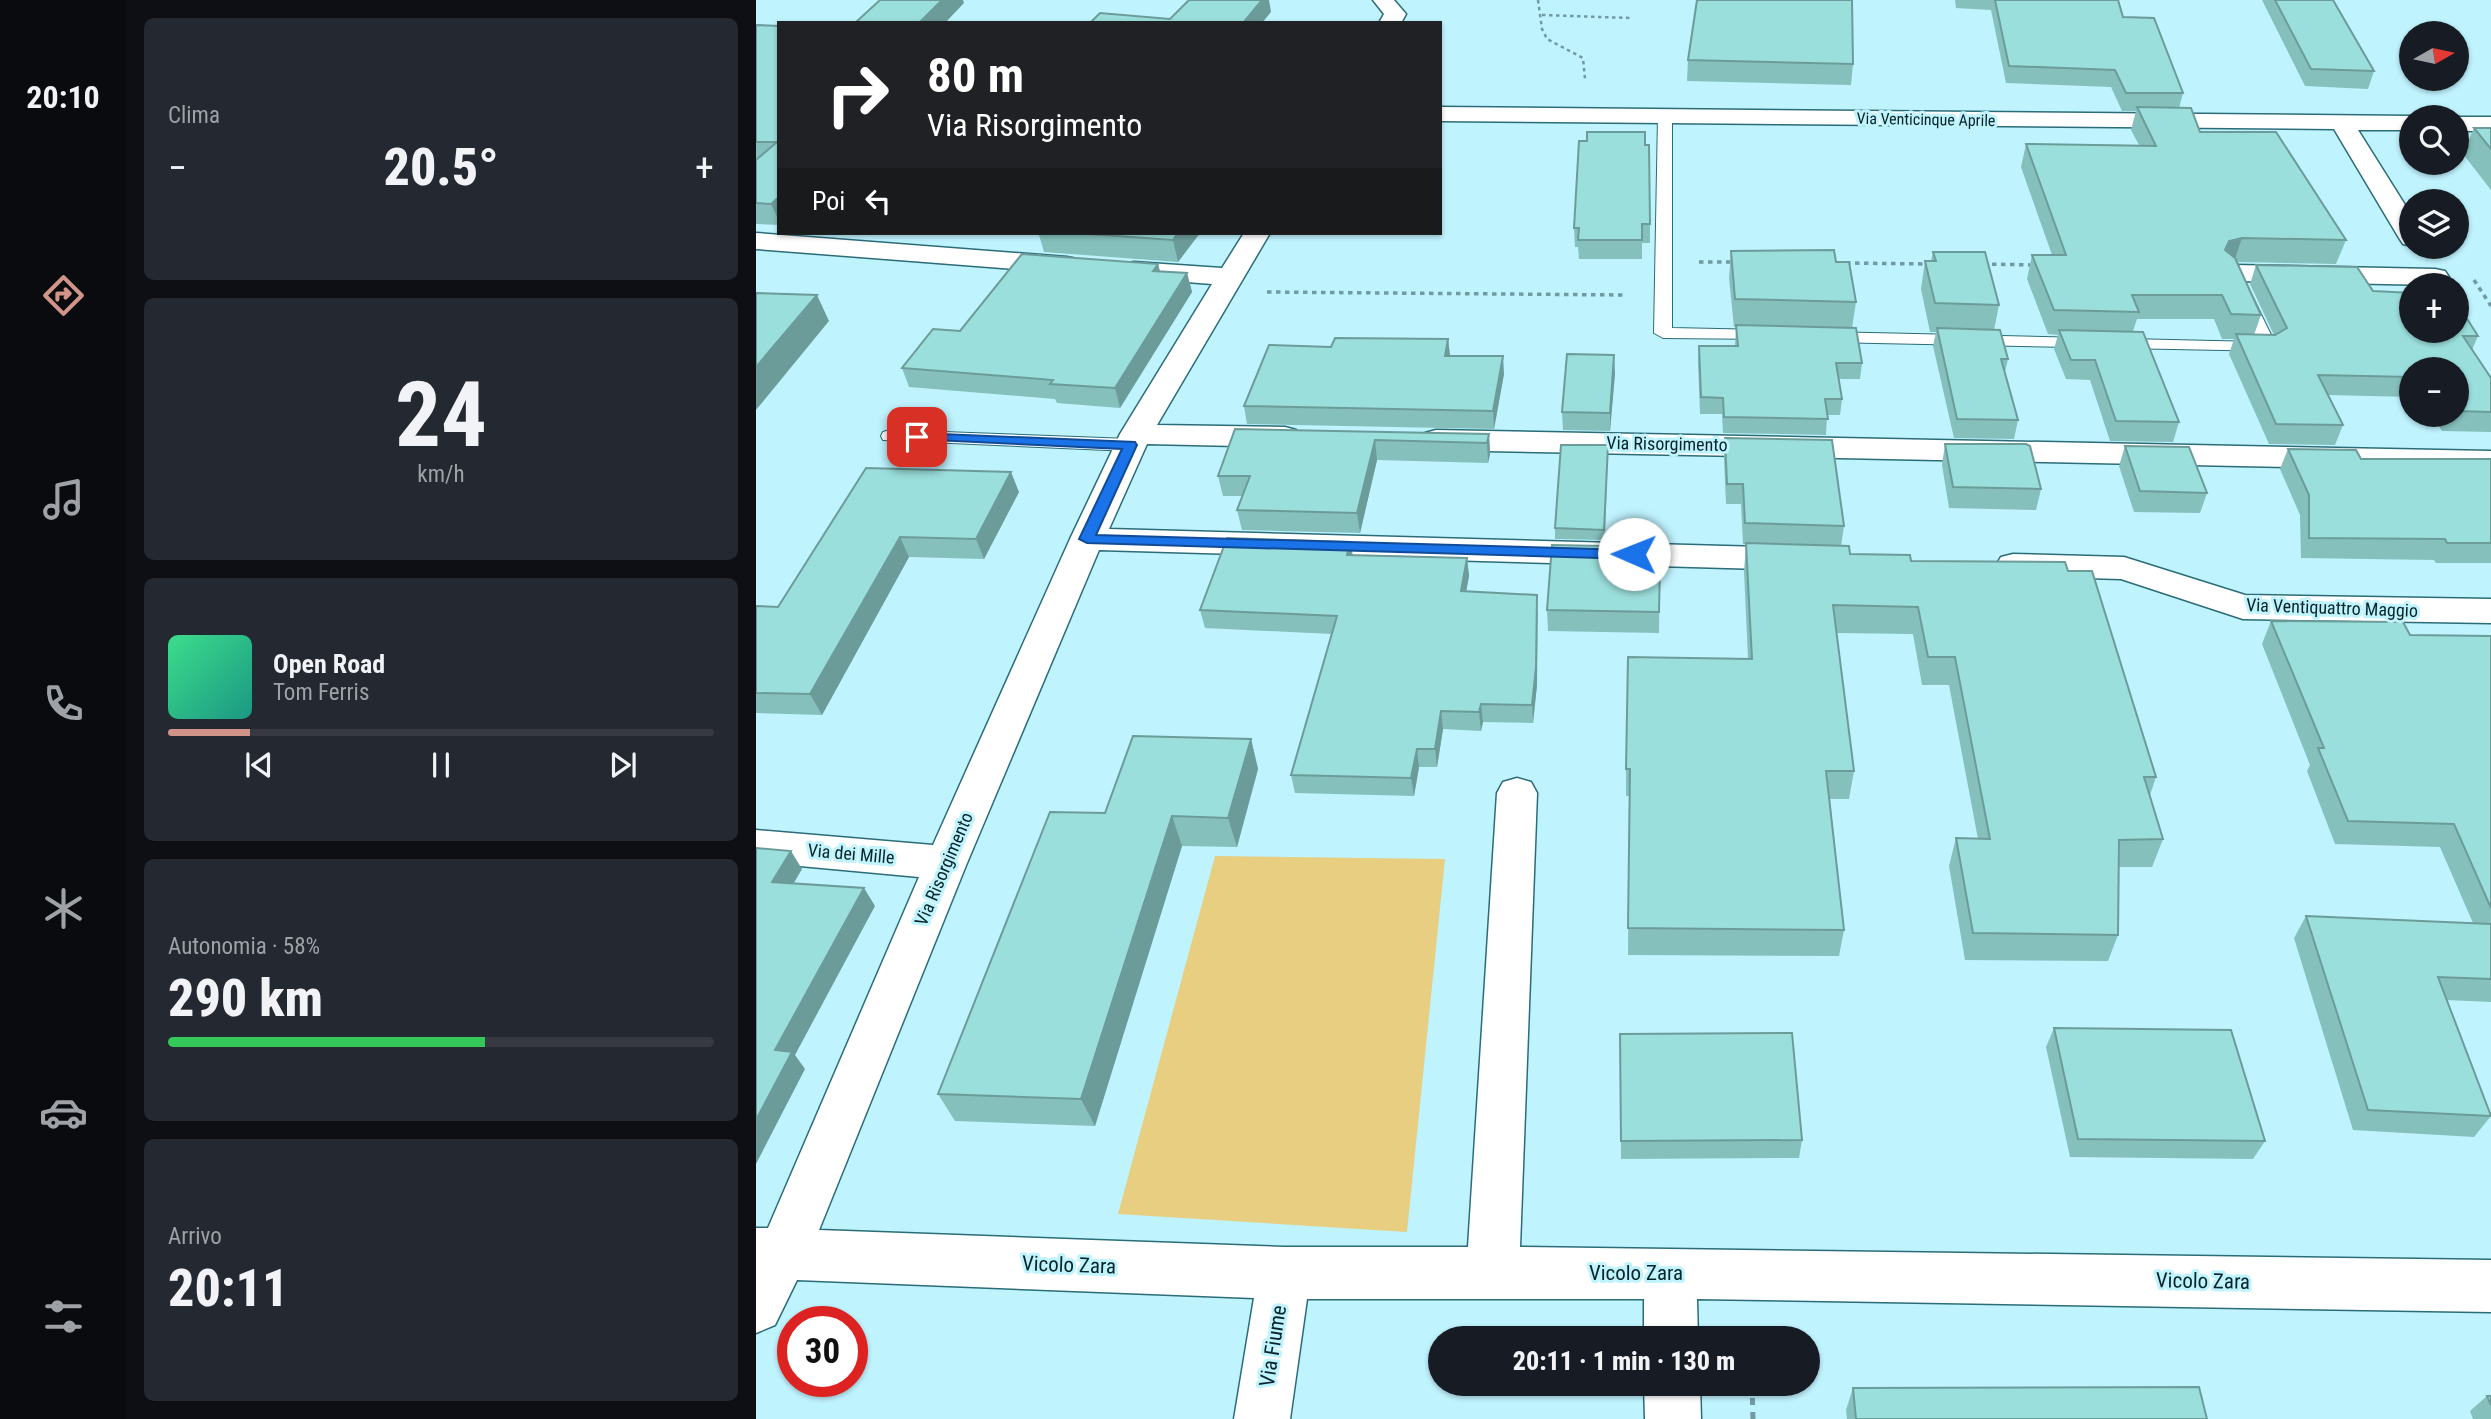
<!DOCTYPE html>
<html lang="it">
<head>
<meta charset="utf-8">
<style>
  body { margin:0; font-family:"Roboto Condensed",sans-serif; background:#242831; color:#f1f3f6; height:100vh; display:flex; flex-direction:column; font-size:26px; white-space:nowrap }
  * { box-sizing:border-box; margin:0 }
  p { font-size:23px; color:#9ea1a6 }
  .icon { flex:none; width:38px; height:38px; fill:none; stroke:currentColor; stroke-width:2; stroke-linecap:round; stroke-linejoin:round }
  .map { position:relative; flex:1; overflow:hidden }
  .sheet { display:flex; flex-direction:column; gap:18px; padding:18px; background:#0d0f14; width:630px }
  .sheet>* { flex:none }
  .guide { position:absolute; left:21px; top:21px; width:665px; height:214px; border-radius:0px; box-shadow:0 2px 5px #0004; background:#202124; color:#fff; overflow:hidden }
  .needle { width:46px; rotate:81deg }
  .buttons { position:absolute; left:1643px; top:21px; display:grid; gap:14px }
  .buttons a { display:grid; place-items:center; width:70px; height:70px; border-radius:50%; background:#171b24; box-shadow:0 2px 5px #0004; font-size:35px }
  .speed { position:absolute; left:21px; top:1306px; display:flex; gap:14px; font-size:35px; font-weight:700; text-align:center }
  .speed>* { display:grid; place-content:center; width:91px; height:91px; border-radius:50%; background:#171b24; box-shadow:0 2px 5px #0004; line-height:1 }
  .speed .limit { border:10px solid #d22; background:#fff; color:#111 }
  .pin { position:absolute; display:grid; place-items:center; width:60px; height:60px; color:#fff; margin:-30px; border-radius:14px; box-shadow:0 4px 10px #0006 }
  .me { position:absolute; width:77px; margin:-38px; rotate:271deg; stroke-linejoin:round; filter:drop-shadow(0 0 5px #0008) }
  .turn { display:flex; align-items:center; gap:24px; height:147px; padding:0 35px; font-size:32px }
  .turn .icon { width:91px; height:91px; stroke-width:2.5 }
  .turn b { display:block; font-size:49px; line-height:60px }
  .then { display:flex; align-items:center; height:66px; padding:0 35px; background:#0003; gap:14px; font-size:26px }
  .big { font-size:52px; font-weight:800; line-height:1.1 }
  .sheet .card { flex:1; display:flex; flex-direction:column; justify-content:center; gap:10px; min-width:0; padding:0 24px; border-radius:10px; background:#242831 }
  .sheet .dial { align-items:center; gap:0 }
  .dial b { font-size:91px; line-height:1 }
  .song { display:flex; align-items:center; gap:21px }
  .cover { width:84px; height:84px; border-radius:10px; background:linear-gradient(135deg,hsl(150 70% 55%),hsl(170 70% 35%)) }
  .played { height:7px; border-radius:4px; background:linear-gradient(90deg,#d29489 15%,#363941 15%) }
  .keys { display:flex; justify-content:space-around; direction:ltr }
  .heat { display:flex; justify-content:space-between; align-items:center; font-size:38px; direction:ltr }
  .charge { height:10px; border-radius:5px; background:linear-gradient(90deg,#34c759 58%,#363941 0) }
  .trip { position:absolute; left:672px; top:1326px; width:392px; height:70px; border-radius:35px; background:#171b24; box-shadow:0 2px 5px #0004; font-weight:800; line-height:70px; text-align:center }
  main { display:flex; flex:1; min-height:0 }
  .menu { display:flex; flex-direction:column; width:126px; justify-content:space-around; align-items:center; background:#090b0e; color:#9ea1a6 }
  .menu .icon { width:49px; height:49px }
  .menu .current { color:#d29489 }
  .menu b { font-size:32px; color:#f1f3f6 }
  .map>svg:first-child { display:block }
</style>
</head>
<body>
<main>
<nav class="menu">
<b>20:10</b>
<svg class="icon current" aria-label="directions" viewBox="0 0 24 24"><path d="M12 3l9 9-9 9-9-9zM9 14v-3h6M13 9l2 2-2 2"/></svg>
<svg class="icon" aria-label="music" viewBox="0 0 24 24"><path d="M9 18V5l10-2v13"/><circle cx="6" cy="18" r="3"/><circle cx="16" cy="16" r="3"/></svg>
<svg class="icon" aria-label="phone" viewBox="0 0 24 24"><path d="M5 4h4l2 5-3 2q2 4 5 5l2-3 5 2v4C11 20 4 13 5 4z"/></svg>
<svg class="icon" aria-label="climate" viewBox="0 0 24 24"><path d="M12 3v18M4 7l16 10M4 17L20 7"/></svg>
<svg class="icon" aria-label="car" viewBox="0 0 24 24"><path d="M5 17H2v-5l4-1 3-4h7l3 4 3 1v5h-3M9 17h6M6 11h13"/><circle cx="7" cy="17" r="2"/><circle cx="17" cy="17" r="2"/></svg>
<svg class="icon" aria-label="filters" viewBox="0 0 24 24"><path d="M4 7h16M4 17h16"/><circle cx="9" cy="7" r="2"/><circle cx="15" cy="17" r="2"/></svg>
</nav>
<section class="sheet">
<div class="card"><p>Clima</p>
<div class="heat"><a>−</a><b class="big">20.5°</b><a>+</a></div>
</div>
<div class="card dial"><b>24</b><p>km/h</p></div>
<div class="card">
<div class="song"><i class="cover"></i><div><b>Open Road</b><p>Tom Ferris</p></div></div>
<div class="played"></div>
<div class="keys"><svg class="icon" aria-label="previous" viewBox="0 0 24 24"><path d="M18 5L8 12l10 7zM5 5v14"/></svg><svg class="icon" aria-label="pause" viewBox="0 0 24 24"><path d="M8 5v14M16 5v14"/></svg><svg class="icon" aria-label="next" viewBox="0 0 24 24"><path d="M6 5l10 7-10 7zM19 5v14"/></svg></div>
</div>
<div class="card"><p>Autonomia · 58%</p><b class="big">290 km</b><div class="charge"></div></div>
<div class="card"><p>Arrivo</p><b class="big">20:11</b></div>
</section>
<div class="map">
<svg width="1735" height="1419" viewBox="0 0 1735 1419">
  <rect width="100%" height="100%" fill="#bff3fe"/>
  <polygon fill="#e7ce81" points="459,856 689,859 651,1232 362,1214"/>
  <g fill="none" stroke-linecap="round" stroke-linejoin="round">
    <g stroke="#2b6c79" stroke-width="2">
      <g id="service">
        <polygon points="909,112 916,116 916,328 1009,330 1018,335 1015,339 907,338 898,333 902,116"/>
        <polygon points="1489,293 1497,298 1521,347 1518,351 1071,342 1062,337 1071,332 1501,342 1481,298"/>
        <polygon points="134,430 374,439 383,445 374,451 127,440 125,436 127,432"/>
      </g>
    </g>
    <g stroke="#2b6c79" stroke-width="3">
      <g id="minor">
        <polygon points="617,0 638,0 650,14 645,23 623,23 628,14"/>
        <polygon points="684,107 1656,116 1662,117 1656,117 1656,130 1602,130 1656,216 1656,246 1647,244 1643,238 1578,129 684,121"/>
        <polygon points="1699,117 1735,117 1735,131 1701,131"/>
        <polygon points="0,233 311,257 321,259 325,265 321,271 311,273 0,249"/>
        <polygon points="488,233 514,233 401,425 529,427 540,430 545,437 540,444 529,447 391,444 353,529 1043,548 1055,551 1060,559 1055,567 1043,570 343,550 211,863 63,1230 528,1247 712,1247 741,793 747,782 761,778 775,782 781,793 764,1247 1735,1260 1735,1312 941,1299 942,1339 888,1339 888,1299 551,1299 534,1419 478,1419 498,1298 41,1280 19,1325 0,1333 0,1228 12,1228 163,877 0,862 0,830 177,845 314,539 364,434 456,284 378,278 368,276 364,270 368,264 378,262 466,268"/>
        <polygon points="1478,265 1679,269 1689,271 1693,277 1689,283 1679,285 1478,281 1468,279 1464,273 1468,267"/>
        <polygon points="680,430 1735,451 1735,471 680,450 669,447 664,440 669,433"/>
        <polygon points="1257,554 1368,557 1489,595 1735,599 1735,623 1487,619 1365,579 1257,576 1245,573 1240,565 1245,557"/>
        <polygon points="888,1384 944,1384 945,1419 889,1419"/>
      </g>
    </g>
    <g stroke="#719ba3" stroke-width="2.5" stroke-dasharray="3.5 3.5" stroke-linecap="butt">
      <polyline points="782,0 786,29 791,39 827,58 829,79"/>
      <polyline points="786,15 874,18"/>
    </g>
    <g stroke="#719ba3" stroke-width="3.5" stroke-dasharray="4.5 4.5" stroke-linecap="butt">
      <polyline points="943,262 980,262"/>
      <polyline points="1090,263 1173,264"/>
      <polyline points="1227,264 1278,265"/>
      <polyline points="1718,280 1735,306"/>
      <polyline points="511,292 870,295"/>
    </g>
    <polyline stroke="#719ba3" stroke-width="5" stroke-dasharray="7 7" stroke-linecap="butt" points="996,1384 997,1419"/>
    <use href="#service" fill="#fff" fill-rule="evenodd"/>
    <use href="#minor" fill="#fff" fill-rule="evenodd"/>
  </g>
  <g fill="#85c0bd">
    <polygon points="1199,0 1362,0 1367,17 1427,93 1423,108 1444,132 1590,240 1580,264 1481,262 1505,315 1498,335 1518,335 1494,284 1500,265 1617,291 1722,336 1716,350 1735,378 1735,432 1686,431 1676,415 1701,415 1701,369 1656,369 1656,397 1572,395 1587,425 1579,445 1513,444 1473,354 1478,339 1466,339 1458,319 1381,319 1377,331 1423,422 1417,442 1354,441 1334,380 1310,379 1298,349 1302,335 1292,334 1271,279 1276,255 1296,255 1265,167 1270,144 1383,145 1375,130 1380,111 1366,111 1355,87 1250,83 1235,10 1200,8"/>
    <polygon points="1506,0 1577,0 1618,71 1612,89 1549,86"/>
    <polygon points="0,25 23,26 23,225 0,224"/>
    <polygon points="932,60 1097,64 1095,85 931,81"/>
    <polygon points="1718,128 1735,128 1735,190 1707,154"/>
    <polygon points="889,145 894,224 894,243 886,243 886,259 823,259 822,247 819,247 818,228"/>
    <polygon points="244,233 444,233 422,262 288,252 283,235"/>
    <polygon points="975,251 1080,262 1100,302 1096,328 1106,363 1104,379 1083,379 1086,399 1084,415 1071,415 1070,435 967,433 966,414 944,414 942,362 943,346 979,346 980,327 978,327 973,278"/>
    <polygon points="1177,252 1243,305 1238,330 1252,359 1249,372 1262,420 1258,439 1198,438 1177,346 1180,332 1174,332 1165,289 1169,261 1175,261"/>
    <polygon points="402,264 404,272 431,273 436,292 364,408 301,403 299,399 153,387 146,368 204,331"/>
    <polygon points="692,339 694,356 748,374 738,429 491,424 488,406 575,347"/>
    <polygon points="859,373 854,431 807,430 806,412"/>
    <polygon points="479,429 733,434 734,454 732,463 621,460 604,533 486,530 481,510 486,496 467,496 462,476"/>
    <polygon points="969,438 1088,526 1085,546 1094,554 1155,561 1400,777 1394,795 1407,839 1396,867 1363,867 1362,935 1352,961 1209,960 1193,866 1200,838 1222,839 1193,685 1166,685 1157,634 1081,633 1098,771 1093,799 1074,799 1088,930 1083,956 872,955 873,796 870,796 870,769 992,659 988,571 990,544 987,544 985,504 970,504 968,458"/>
    <polygon points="1189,444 1285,489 1280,510 1193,508 1186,465"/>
    <polygon points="852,445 849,540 799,539 799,528"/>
    <polygon points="1369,446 1451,493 1444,513 1378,512 1363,466"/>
    <polygon points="1532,449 1605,459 1735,459 1735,563 1680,563 1678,560 1545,558 1544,515 1524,469"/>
    <polygon points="110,468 263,492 228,559 153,557 66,715 0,713 0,606 22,607"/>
    <polygon points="594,542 597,555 711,558 713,576 710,591 782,613 781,685 777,723 727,722 725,731 687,729 681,767 663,767 658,796 539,793 535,775 576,634 449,628 444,610"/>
    <polygon points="848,559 858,565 904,565 903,633 792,631 791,610"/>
    <polygon points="1515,621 1654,635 1735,636 1735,1002 1691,1000 1735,1116 1718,1137 1597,1130 1538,938 1550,916 1717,923 1684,847 1579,844 1551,771 1554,765 1506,644"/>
    <polygon points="495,739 502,769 481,847 426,846 339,1126 199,1121 182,1094 349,813"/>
    <polygon points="1298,1028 1509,1141 1497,1159 1314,1157 1290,1047"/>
    <polygon points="864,1034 1046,1140 1043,1158 865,1159"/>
    <polygon points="1097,1388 1451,1419 1091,1419 1090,1410"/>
    <polygon points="1731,1396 1735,1396 1735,1419 1717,1419 1714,1411"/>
  </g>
  <g fill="#6c9c9a">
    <polygon points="186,0 207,0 208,3 189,23 163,23"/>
    <polygon points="506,0 513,0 515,12 506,23 487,23"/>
    <polygon points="22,197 23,198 23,221 15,204"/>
    <polygon points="422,233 444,233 422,262 417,240"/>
    <polygon points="1486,238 1478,262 1469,250 1473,241"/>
    <polygon points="402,264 407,283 397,271"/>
    <polygon points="431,273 436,292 364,408 359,388"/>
    <polygon points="61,295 73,321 0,410 0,367"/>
    <polygon points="692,339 694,356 689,356"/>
    <polygon points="858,355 859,373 854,431 854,413"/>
    <polygon points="747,356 748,374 738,429 737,411"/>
    <polygon points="733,434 734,454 732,463 731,443"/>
    <polygon points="619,440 621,460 604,533 601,513"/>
    <polygon points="255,472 263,492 228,559 220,539"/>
    <polygon points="144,537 153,557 66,715 54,694"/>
    <polygon points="594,542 597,560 591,555"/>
    <polygon points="711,558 713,576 707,609 705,591"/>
    <polygon points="781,595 781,685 777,723 776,705"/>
    <polygon points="725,704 727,722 725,731 723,712"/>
    <polygon points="685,711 687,729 681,767 679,749"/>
    <polygon points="495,739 502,769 481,847 472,818"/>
    <polygon points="661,749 663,767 658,796 655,778"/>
    <polygon points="416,816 426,846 339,1126 325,1099"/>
    <polygon points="35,851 46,869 28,900 16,882"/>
    <polygon points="108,888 119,906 39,1055 49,1069 0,1164 0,1120 19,1050"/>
  </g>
  <g fill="#9bdfdc" stroke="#6c9c9a" stroke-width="2">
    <polygon points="124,0 186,0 163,23 99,23"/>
    <polygon points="433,0 506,0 487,23 334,23 344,13 414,19"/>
    <polygon points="941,0 1096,0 1097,64 932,60"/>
    <polygon points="1239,0 1362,0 1367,17 1398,18 1427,93 1370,93 1359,70 1253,66"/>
    <polygon points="1519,0 1577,0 1618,71 1555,69"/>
    <polygon points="0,25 23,26 23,197 15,204 0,203 0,160 21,142 0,142"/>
    <polygon points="1381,107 1435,108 1444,132 1520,132 1590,240 1486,238 1473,241 1469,250 1479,258 1505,315 1475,314 1466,295 1376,295 1383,312 1298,310 1276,255 1310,255 1270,144 1400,146"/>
    <polygon points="1718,128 1735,128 1735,149"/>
    <polygon points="831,132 889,132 889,145 893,145 894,224 886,224 886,240 822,240 823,228 818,228 823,141 831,141"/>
    <polygon points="319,233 422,233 417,240"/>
    <polygon points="1078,250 1080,262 1093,262 1100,302 979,299 975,251"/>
    <polygon points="1177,252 1229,252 1243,305 1179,303 1169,261 1180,261"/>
    <polygon points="266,254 402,264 397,271 431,273 359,388 294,384 297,380 146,368 177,329 204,331"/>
    <polygon points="1500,265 1601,267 1617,291 1656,293 1656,331 1701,331 1701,303 1722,336 1707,336 1735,378 1735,412 1701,411 1701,369 1656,369 1656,377 1562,375 1587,425 1520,424 1480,334 1519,335 1531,328"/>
    <polygon points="0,293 61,295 0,367"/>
    <polygon points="980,325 1100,328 1106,363 1080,363 1086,399 1069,399 1072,419 968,417 967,398 945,397 943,346 982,346"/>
    <polygon points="1181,328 1244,330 1252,359 1245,359 1262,420 1201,419"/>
    <polygon points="1303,330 1387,332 1423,422 1360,421 1339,360 1315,360"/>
    <polygon points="579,338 692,339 689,356 747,356 737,411 488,406 513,345 575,347"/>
    <polygon points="811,354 858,355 854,413 806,412"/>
    <polygon points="479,429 733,434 731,443 619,440 601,513 481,510 494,476 462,476"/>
    <polygon points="969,438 1076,440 1088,526 989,523 987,484 971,484"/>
    <polygon points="1189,444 1270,444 1274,446 1285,489 1197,487"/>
    <polygon points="805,445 852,445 848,530 799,528"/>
    <polygon points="1369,446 1433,447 1451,493 1384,491"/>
    <polygon points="1532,449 1600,450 1605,459 1735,459 1735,543 1691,543 1689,539 1553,538 1553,495"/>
    <polygon points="110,468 255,472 220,539 144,537 54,694 0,693 0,606 22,607"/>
    <polygon points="471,538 594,542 591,555 711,558 705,591 781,595 780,667 776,705 725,704 723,712 685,711 679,749 661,749 655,778 535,775 581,616 444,610"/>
    <polygon points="990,543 1093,546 1094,554 1154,555 1155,561 1309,562 1312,571 1336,571 1400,777 1388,777 1407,839 1363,840 1362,935 1217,933 1200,838 1234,839 1199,657 1172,657 1162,607 1077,605 1098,771 1070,771 1088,930 872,928 874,769 870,769 872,657 996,659"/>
    <polygon points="796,545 847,546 847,559 858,559 858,565 904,565 903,612 791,610"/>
    <polygon points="1515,621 1647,622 1654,635 1735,636 1735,908 1698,824 1592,821 1562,748 1568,748"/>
    <polygon points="377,736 495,739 472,818 416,816 325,1099 182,1094 294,812 349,813"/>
    <polygon points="0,848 35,851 16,882 108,888 19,1050 36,1052 0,1120"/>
    <polygon points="1550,916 1735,924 1735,979 1682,977 1735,1116 1612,1110"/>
    <polygon points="1298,1028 1475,1030 1509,1141 1322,1139"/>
    <polygon points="1036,1033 1046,1140 865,1141 864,1034"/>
    <polygon points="1443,1387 1451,1419 1100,1419 1097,1388"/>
    <polygon points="1731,1396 1735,1396 1735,1405"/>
  </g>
  <polygon fill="#1a73e8" stroke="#114b97" stroke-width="2" points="161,433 379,442 381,445 340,535 878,550 885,554 878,559 331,543 323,539 366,449 156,439 154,437"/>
  <g text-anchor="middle" stroke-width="6" stroke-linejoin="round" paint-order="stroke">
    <g font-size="16" fill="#082429" stroke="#bff3fe">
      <text transform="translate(1170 119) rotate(1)" y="6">Via Venticinque Aprile</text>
    </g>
    <g font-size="18" fill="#082429" stroke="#bff3fe">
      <text transform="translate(911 444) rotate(1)" y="6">Via Risorgimento</text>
      <text transform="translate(1576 608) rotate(2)" y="6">Via Ventiquattro Maggio</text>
      <text transform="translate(95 854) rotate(5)" y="6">Via dei Mille</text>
      <text transform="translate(188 869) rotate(-67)" y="6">Via Risorgimento</text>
    </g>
    <g font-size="21" fill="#082429" stroke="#bff3fe">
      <text transform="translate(313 1265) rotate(2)" y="7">Vicolo Zara</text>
      <text x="880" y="1280">Vicolo Zara</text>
      <text transform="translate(1447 1281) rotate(1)" y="7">Vicolo Zara</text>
      <text transform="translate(517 1346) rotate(-81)" y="7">Via Fiume</text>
    </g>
  </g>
</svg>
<div class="buttons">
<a><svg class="needle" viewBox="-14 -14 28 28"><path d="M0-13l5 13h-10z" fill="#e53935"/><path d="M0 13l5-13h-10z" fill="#9ea1a6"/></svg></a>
<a><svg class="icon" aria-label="search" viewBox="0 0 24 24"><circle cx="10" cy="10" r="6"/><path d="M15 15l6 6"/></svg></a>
<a><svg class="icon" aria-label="layers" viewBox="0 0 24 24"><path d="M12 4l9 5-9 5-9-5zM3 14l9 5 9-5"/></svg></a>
<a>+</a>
<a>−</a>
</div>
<div class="speed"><div class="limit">30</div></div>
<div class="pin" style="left:161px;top:437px;background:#d93025"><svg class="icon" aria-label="arrive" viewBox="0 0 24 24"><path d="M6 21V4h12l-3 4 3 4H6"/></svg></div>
<svg class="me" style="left:878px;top:554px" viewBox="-20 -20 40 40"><circle r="19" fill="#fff"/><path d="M0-13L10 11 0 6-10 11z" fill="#1a73e8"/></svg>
<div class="trip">20:11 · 1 min · 130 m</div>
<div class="guide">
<div class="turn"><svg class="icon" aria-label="right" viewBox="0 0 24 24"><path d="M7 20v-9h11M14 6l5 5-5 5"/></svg><div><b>80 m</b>Via Risorgimento</div></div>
<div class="then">Poi<svg class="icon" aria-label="left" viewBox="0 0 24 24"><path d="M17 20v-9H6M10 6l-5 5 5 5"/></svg></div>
</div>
</div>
</main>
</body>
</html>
